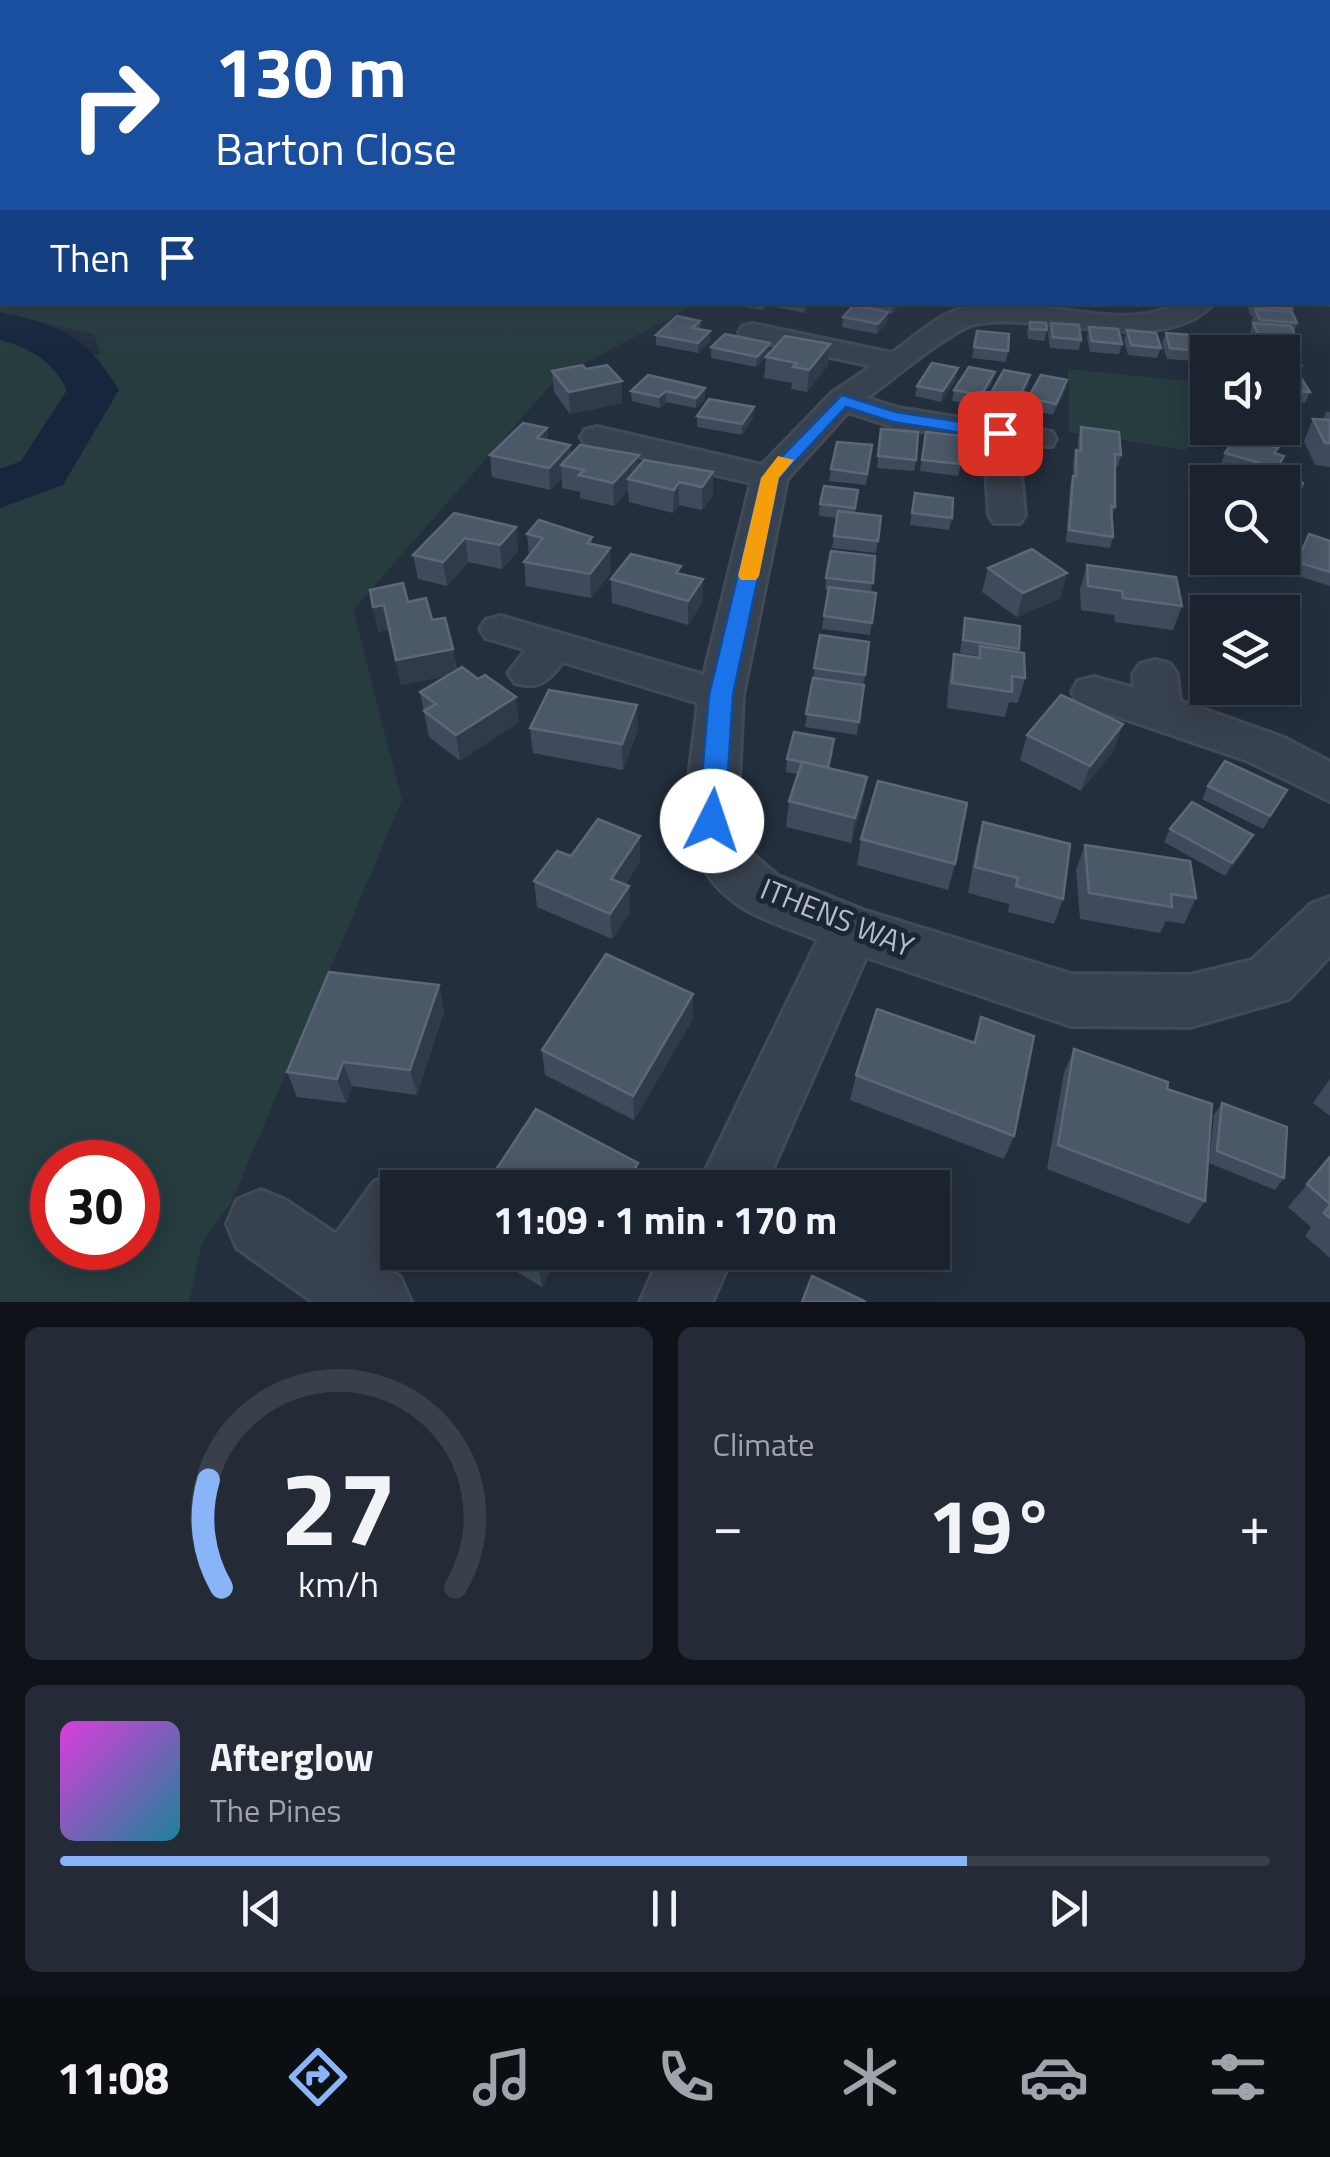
<!DOCTYPE html>
<html lang="en">
<head>
<meta charset="utf-8">
<style>
  body { margin:0; font-family:"Titillium Web",sans-serif; background:#242b36; color:#f1f3f6; height:100vh; display:flex; flex-direction:column; font-size:38px; white-space:nowrap }
  * { box-sizing:border-box; margin:0 }
  p { font-size:32px; color:#a0a4aa }
  .icon { flex:none; width:55px; height:55px; fill:none; stroke:currentColor; stroke-width:2; stroke-linecap:round; stroke-linejoin:round }
  .map { position:relative; height:1302px; overflow:hidden }
  .details { display:flex; flex-direction:column; gap:25px; padding:25px; background:#0f1319; flex:1 }
  .details>* { flex:none }
  .top-card { position:absolute; left:0px; top:0px; width:1330px; height:305px; box-shadow:0 5px 25px #0003,0 0 0 2px #39404a; background:#1a4fa0; color:#fff; overflow:hidden }
  .controls { position:absolute; left:1190px; top:335px; display:grid; gap:20px }
  .controls a { display:grid; place-items:center; width:110px; height:110px; border-radius:0px; background:#1b232e; box-shadow:0 5px 25px #0003,0 0 0 2px #39404a; font-size:50px }
  .speed { position:absolute; left:30px; top:1140px; display:flex; gap:20px; font-size:50px; font-weight:700; text-align:center }
  .speed>* { display:grid; place-content:center; width:130px; height:130px; border-radius:50%; background:#1b232e; box-shadow:0 5px 25px #0003,0 0 0 2px #39404a; line-height:1 }
  .speed .limit { border:15px solid #d22; background:#fff; color:#111 }
  .pin { position:absolute; display:grid; place-items:center; width:85px; height:85px; color:#fff; margin:-42px; border-radius:20px; box-shadow:0 5px 15px #0006 }
  .me { position:absolute; width:110px; margin:-55px; rotate:4deg; stroke-linejoin:round; filter:drop-shadow(0 0 8px #0008) }
  .turn { display:flex; align-items:center; gap:35px; height:210px; padding:0 50px; font-size:45px }
  .turn .icon { width:130px; height:130px; stroke-width:2.5 }
  .turn b { display:block; font-size:70px; line-height:85px }
  .then { display:flex; align-items:center; height:95px; padding:0 50px; background:#0003; gap:20px; font-size:38px }
  .big { font-size:75px; font-weight:700; line-height:1.1 }
  .details .widget { flex:1; display:flex; flex-direction:column; justify-content:center; gap:15px; min-width:0; padding:0 35px; border-radius:15px; background:#242b36 }
  .details .dial { align-items:center; gap:0 }
  .dial svg { height:260px; overflow:visible; fill:none; stroke:#39404a; stroke-width:7; stroke-linecap:round; text-anchor:middle }
  .dial text { fill:#f1f3f6; stroke:none }
  .song { display:flex; align-items:center; gap:30px }
  .cover { width:120px; height:120px; border-radius:15px; background:linear-gradient(135deg,hsl(300 70% 55%),hsl(190 70% 35%)) }
  .played { height:10px; border-radius:5px; background:linear-gradient(90deg,#8ab4f8 75%,#39404a 75%) }
  .keys { display:flex; justify-content:space-around; direction:ltr }
  .heat { display:flex; justify-content:space-between; align-items:center; font-size:55px; direction:ltr }
  .details .tiles { flex:1; display:grid; gap:25px; grid-template-columns:1fr 1fr }
  .widget:last-child { grid-column:span 2 }
  .trip { position:absolute; left:380px; top:1170px; width:570px; height:100px; border-radius:0px; background:#1b232e; box-shadow:0 5px 25px #0003,0 0 0 2px #39404a; font-weight:700; line-height:100px; text-align:center }
  .menu { display:flex; height:160px; justify-content:space-around; align-items:center; background:#0b0e12; color:#a0a4aa }
  .menu .icon { width:70px; height:70px }
  .menu .on { color:#8ab4f8 }
  .menu b { font-size:45px; color:#f1f3f6 }
  .map>svg:first-child { display:block }
</style>
</head>
<body>
<div class="map">
<svg width="1330" height="1302" viewBox="0 0 1330 1302">
  <rect width="100%" height="100%" fill="#242f3e"/>
  <g fill="#263c3f" fill-rule="evenodd">
    <path d="M0 168 2 302 698 303 557 378 353 610 402 800 231 1203 202 1243 189 1302H0V335L39 350 100 355 94 334 0 314ZM52 1162H138V1248H52Z"/>
    <polygon points="1068,369 1207,383 1207,405 1186,450 1069,432"/>
  </g>
  <g fill="none" stroke-linecap="round" stroke-linejoin="round">
    <g fill="#17263c" fill-rule="evenodd">
      <polygon points="2,237 2,263 0,264 0,238"/>
      <path d="M0 312C61 325 86 335 119 390L63 485 0 508V469L21 461 67 390C52 361 31 348 0 340Z"/>
    </g>
    <g stroke="#414a57" stroke-width="6">
      <g id="minor">
        <rect x="1328" y="204" width="2" height="14"/>
        <rect x="1328" y="250" width="2" height="14"/>
        <path d="M1181 302H1214C1168 360 1038 310 975 324 952 329 890 381 867 398L898 408 1052 432 1056 439 1052 446H1018L1025 515 1020 523H994L989 515 984 440 893 427 848 412 787 479 743 695 737 821 746 849 778 876 863 910 1071 974 1190 975 1252 960 1311 904 1330 897V956L1289 999 1190 1027 1071 1026 866 957 764 1188H697L818 940C793 929 761 920 739 905 666 855 691 778 698 703L563 662C547 681 540 690 515 683L508 673 526 650 486 638 480 629 486 620 501 616 704 675 751 483 585 444 581 437 585 430 597 427 762 465 832 393 872 366 743 338 739 332 743 326 753 324 892 353C912 339 935 318 957 310 1025 287 1117 339 1181 302Z"/>
        <polygon points="1155,660 1170,664 1177,674 1180,701 1282,737 1330,762 1330,801 1248,761 1078,703 1072,692 1078,681 1094,677 1134,688 1133,674 1140,664"/>
        <polygon points="398,1172 424,1188 398,1188 398,1252 406,1252 393,1272 400,1277 411,1302 313,1302 237,1248 227,1224 237,1200 261,1190 285,1200 336,1234 374,1182"/>
        <polygon points="662,1252 734,1252 712,1302 640,1302"/>
      </g>
    </g>
    <use href="#minor" fill="#38414e" fill-rule="evenodd"/>
  </g>
  <g fill="#3f4b5c">
    <polygon points="728,302 770,302 762,310 728,304"/>
    <polygon points="776,302 814,302 804,313 775,307"/>
    <polygon points="859,302 903,302 892,314 888,313 887,322 877,334 842,327 843,317 859,306"/>
    <polygon points="1248,302 1288,302 1292,309 1290,312 1297,323 1294,332 1296,337 1292,348 1254,344 1250,333 1253,323 1252,320 1253,316 1251,316 1247,306"/>
    <polygon points="700,321 700,329 710,342 698,353 656,345 656,335"/>
    <polygon points="1030,322 1047,330 1044,341 1028,339 1027,332"/>
    <polygon points="1051,323 1081,340 1079,350 1050,348 1048,333"/>
    <polygon points="1089,327 1122,344 1119,354 1090,352 1087,337"/>
    <polygon points="1127,330 1161,348 1157,358 1128,355 1124,341"/>
    <polygon points="977,331 1008,351 1006,362 972,358"/>
    <polygon points="1166,333 1211,352 1208,352 1208,362 1167,359 1162,343"/>
    <polygon points="770,343 769,353 828,365 807,392 791,389 792,383 764,378 766,357 756,367 711,358 711,347"/>
    <polygon points="1246,348 1293,351 1301,365 1297,375 1282,374 1282,352 1244,352"/>
    <polygon points="552,371 622,403 570,414 554,392"/>
    <polygon points="1030,375 1028,386 1016,410 989,404 991,393"/>
    <polygon points="1282,376 1310,392 1305,403 1282,402"/>
    <polygon points="956,379 941,402 915,396 917,386"/>
    <polygon points="1067,380 1065,391 1053,415 1026,409 1028,398"/>
    <polygon points="992,383 978,406 952,401 954,390"/>
    <polygon points="705,388 705,399 696,408 666,402 660,408 632,401 631,391"/>
    <polygon points="1326,412 1330,412 1330,467 1315,465 1304,441 1313,419 1323,419"/>
    <polygon points="697,416 753,418 742,435 697,427"/>
    <polygon points="1081,427 1121,455 1118,466 1115,466 1115,507 1112,517 1113,537 1110,548 1066,542 1070,487 1073,476 1073,461 1076,450 1078,450 1078,438"/>
    <polygon points="547,428 548,440 571,454 639,466 713,472 713,495 702,510 679,505 673,513 629,502 628,490 614,506 580,498 580,492 562,488 562,478 550,490 492,477 490,455"/>
    <polygon points="881,429 916,460 914,471 877,468"/>
    <polygon points="926,432 961,464 958,476 920,471"/>
    <polygon points="872,445 866,485 829,481 831,469"/>
    <polygon points="1225,453 1275,454 1284,456 1275,475 1303,483 1284,526 1282,526 1282,482 1221,465"/>
    <polygon points="858,490 855,513 881,516 876,553 832,548 837,518 819,516 820,504"/>
    <polygon points="915,493 952,518 949,530 910,525"/>
    <polygon points="454,513 516,527 518,551 502,569 468,562 447,586 418,579 413,555"/>
    <polygon points="527,534 592,537 592,544 611,572 591,598 526,586 524,562 529,555"/>
    <polygon points="1309,534 1330,541 1330,586 1292,574"/>
    <polygon points="875,556 871,592 876,593 870,635 822,629 828,590 825,590 826,578"/>
    <polygon points="1087,565 1182,606 1173,630 1115,622 1114,615 1081,610 1080,589"/>
    <polygon points="988,568 1061,598 1017,617 982,592"/>
    <polygon points="681,574 703,579 702,603 688,625 612,603 611,579"/>
    <polygon points="408,602 432,620 453,649 457,670 519,722 460,761 429,737 420,692 449,675 401,685 389,630 378,632"/>
    <polygon points="1208,617 1208,667 1200,635"/>
    <polygon points="965,618 1019,649 1025,678 1018,703 1009,702 1005,717 947,708 949,679 954,654 978,658 978,656 960,653"/>
    <polygon points="820,635 869,642 857,735 805,727"/>
    <polygon points="530,728 638,730 623,770 533,753"/>
    <polygon points="1027,735 1114,750 1081,791 1020,760"/>
    <polygon points="833,752 829,768 867,777 863,802 851,843 786,827 789,801 798,774 786,772 787,759"/>
    <polygon points="1208,786 1280,802 1263,829 1202,799"/>
    <polygon points="983,822 1063,899 1054,924 1008,912 1009,904 968,893 976,848"/>
    <polygon points="1170,829 1253,835 1246,848 1225,876 1164,842"/>
    <polygon points="640,836 640,861 625,885 630,912 612,939 537,907 534,881 571,856"/>
    <polygon points="861,839 955,864 948,890 857,865"/>
    <polygon points="1085,845 1196,898 1184,924 1166,921 1160,933 1080,919 1076,870"/>
    <polygon points="439,985 444,1011 417,1095 352,1086 346,1103 297,1097 287,1072"/>
    <polygon points="693,994 693,1019 634,1120 545,1075 542,1050"/>
    <polygon points="981,1017 1014,1136 1004,1159 850,1100 856,1075 973,1042"/>
    <polygon points="1074,1049 1167,1089 1205,1201 1189,1224 1047,1169 1064,1073"/>
    <polygon points="1330,1079 1330,1116 1313,1103"/>
    <polygon points="1222,1103 1284,1178 1275,1190 1209,1163 1214,1115"/>
    <polygon points="1330,1157 1330,1258 1305,1236 1311,1227 1288,1207"/>
    <polygon points="484,1252 561,1252 542,1287"/>
  </g>
  <g fill="#2f3b4b">
    <polygon points="805,302 814,302 804,313"/>
    <polygon points="895,302 903,302 892,314 894,304"/>
    <polygon points="888,312 887,322 877,334 878,324"/>
    <polygon points="710,331 710,342 698,353 698,343"/>
    <polygon points="770,343 769,354 756,367 757,357"/>
    <polygon points="830,344 828,365 807,392 809,370"/>
    <polygon points="958,368 956,379 941,402 943,391"/>
    <polygon points="995,372 992,383 978,406 981,395"/>
    <polygon points="1030,375 1028,386 1016,410 1018,399"/>
    <polygon points="1067,380 1065,391 1053,415 1056,404"/>
    <polygon points="622,381 622,403 570,414 569,392"/>
    <polygon points="705,388 705,399 696,408 696,398"/>
    <polygon points="666,391 666,402 660,408 659,397"/>
    <polygon points="754,407 753,418 742,435 742,424"/>
    <polygon points="547,428 549,450 537,438"/>
    <polygon points="570,445 572,467 561,465 562,478 550,490 549,468"/>
    <polygon points="639,455 639,478 628,479 628,490 614,506 613,483"/>
    <polygon points="713,472 713,495 702,510 702,487"/>
    <polygon points="679,482 679,505 673,513 674,490"/>
    <polygon points="516,527 518,551 502,569 500,545"/>
    <polygon points="465,538 468,562 447,586 443,562"/>
    <polygon points="610,548 611,572 591,598 590,574"/>
    <polygon points="1067,573 1061,598 1017,617 1023,593"/>
    <polygon points="703,579 702,603 688,625 688,601"/>
    <polygon points="384,605 389,630 378,632 373,607"/>
    <polygon points="453,649 457,674 401,685 396,660"/>
    <polygon points="516,697 519,722 460,761 456,735"/>
    <polygon points="637,705 638,730 623,770 622,744"/>
    <polygon points="1123,724 1114,750 1081,791 1090,766"/>
    <polygon points="867,777 863,802 851,843 855,818"/>
    <polygon points="1253,835 1246,848 1225,876 1232,863"/>
    <polygon points="640,836 640,861 612,904 611,879"/>
    <polygon points="629,886 630,912 612,939 610,914"/>
    <polygon points="439,985 444,1011 417,1095 410,1070"/>
    <polygon points="693,994 693,1019 634,1120 633,1096"/>
    <polygon points="343,1062 352,1086 346,1103 337,1079"/>
    <polygon points="638,1163 638,1188 624,1188"/>
    <polygon points="545,1252 561,1252 542,1287 538,1265"/>
  </g>
  <g fill="#4b5868" stroke="#5c6777" stroke-width="2.5">
    <polygon points="1253,302 1288,302 1292,309 1255,306"/>
    <polygon points="854,305 888,312 878,324 843,317"/>
    <polygon points="1255,309 1292,312 1297,323 1260,320"/>
    <polygon points="677,316 700,321 692,328 710,331 698,343 656,335"/>
    <polygon points="1030,322 1046,323 1047,330 1030,329"/>
    <polygon points="1051,323 1079,325 1081,340 1053,337"/>
    <polygon points="1253,323 1291,326 1296,337 1258,334"/>
    <polygon points="1089,327 1118,329 1122,344 1092,341"/>
    <polygon points="1127,330 1156,333 1161,348 1131,345"/>
    <polygon points="977,331 1009,334 1008,351 974,347"/>
    <polygon points="1166,333 1206,336 1211,352 1170,348"/>
    <polygon points="725,334 770,343 757,357 711,347"/>
    <polygon points="785,336 830,344 809,370 793,367 797,363 766,357"/>
    <polygon points="1246,348 1293,351 1301,365 1282,363 1282,352 1248,352"/>
    <polygon points="932,363 958,368 943,391 917,386"/>
    <polygon points="582,365 586,369 607,365 622,381 569,392 552,371"/>
    <polygon points="969,367 995,372 981,395 954,390"/>
    <polygon points="1004,370 1030,375 1018,399 991,393"/>
    <polygon points="648,375 705,388 696,398 666,391 659,397 631,391"/>
    <polygon points="1041,375 1067,380 1056,404 1028,398"/>
    <polygon points="1282,376 1301,378 1310,392 1282,390"/>
    <polygon points="709,399 754,407 742,424 697,416"/>
    <polygon points="1313,419 1330,420 1330,443 1325,443"/>
    <polygon points="523,423 547,428 537,438 570,445 549,468 490,455"/>
    <polygon points="1081,427 1119,432 1121,455 1115,454 1115,507 1111,506 1113,537 1069,530 1073,476 1076,476 1076,450 1081,451"/>
    <polygon points="881,429 918,432 916,460 878,456"/>
    <polygon points="926,432 962,436 961,464 922,460"/>
    <polygon points="1237,436 1278,448 1274,453 1284,456 1277,468 1225,453"/>
    <polygon points="837,442 872,445 867,474 831,469"/>
    <polygon points="580,445 639,455 613,483 579,475 584,470 561,465"/>
    <polygon points="644,460 713,472 702,487 679,482 674,490 628,479"/>
    <polygon points="1245,467 1303,483 1294,503 1288,501 1282,506 1282,482 1237,482"/>
    <polygon points="824,486 858,490 855,508 820,504"/>
    <polygon points="915,493 953,498 952,518 912,513"/>
    <polygon points="838,511 881,516 878,541 834,536"/>
    <polygon points="454,513 516,527 500,545 465,538 443,562 413,555"/>
    <polygon points="539,520 592,537 587,543 610,548 590,574 524,562 543,538 527,534"/>
    <polygon points="1309,534 1330,541 1330,572 1297,562"/>
    <polygon points="1032,549 1067,573 1023,593 988,568"/>
    <polygon points="831,551 875,556 873,583 826,578"/>
    <polygon points="631,554 681,566 676,573 703,579 688,601 611,579"/>
    <polygon points="1087,565 1176,577 1182,606 1123,598 1122,591 1088,586"/>
    <polygon points="403,583 408,602 426,598 432,620 445,618 453,649 396,660 384,605 373,607 370,590"/>
    <polygon points="829,587 876,593 872,623 824,616"/>
    <polygon points="965,618 1020,626 1019,649 963,640"/>
    <polygon points="820,635 869,642 865,675 814,668"/>
    <polygon points="980,646 1024,653 1025,678 1012,676 1012,692 952,683 954,654 980,658"/>
    <polygon points="462,667 478,679 485,675 516,697 456,735 424,711 436,704 420,692"/>
    <polygon points="813,678 864,685 859,722 806,714"/>
    <polygon points="549,690 637,705 622,744 530,728"/>
    <polygon points="1061,695 1123,724 1090,766 1027,735"/>
    <polygon points="794,732 834,739 828,767 787,759"/>
    <polygon points="1225,761 1287,790 1270,816 1208,786"/>
    <polygon points="802,762 867,777 855,818 789,801"/>
    <polygon points="878,781 967,803 955,864 861,839"/>
    <polygon points="1192,802 1253,835 1232,863 1170,829"/>
    <polygon points="598,819 640,836 611,879 629,886 610,914 534,881 557,851 571,856"/>
    <polygon points="983,822 1070,844 1063,899 1016,886 1018,878 975,867"/>
    <polygon points="1085,845 1190,861 1196,898 1171,894 1172,907 1089,893"/>
    <polygon points="606,954 693,994 633,1096 542,1050"/>
    <polygon points="329,972 439,985 410,1070 343,1062 337,1079 287,1072"/>
    <polygon points="877,1009 975,1043 981,1017 1034,1036 1014,1136 856,1075"/>
    <polygon points="1074,1049 1168,1082 1167,1089 1212,1104 1205,1201 1058,1145"/>
    <polygon points="1222,1103 1287,1127 1284,1178 1217,1151"/>
    <polygon points="536,1109 638,1163 624,1188 484,1188"/>
    <polygon points="1330,1157 1330,1204 1307,1184"/>
    <polygon points="1330,1205 1330,1218 1324,1213"/>
    <polygon points="517,1252 545,1252 538,1265"/>
    <polygon points="812,1276 866,1302 802,1302"/>
  </g>
  <linearGradient id="sky" x2="0" y2="1"><stop stop-color="#141a22"/><stop offset="0.48" stop-color="#3f4d63"/><stop offset="1" stop-color="#3f4d63" stop-opacity="0"/></linearGradient>
  <rect width="1330" height="350" fill="url(#sky)"/>
  <polygon fill="#1a73e8" stroke="#114b97" stroke-width="2.5" points="842,395 896,412 1000,428 1009,433 1000,439 893,422 846,407 779,479 733,695 725,821 712,831 698,821 709,695 761,478"/>
  <polygon fill="#f59e0b" points="778,456 794,460 779,478 759,576 756,580 741,580 738,576 761,478"/>
  <g text-anchor="middle" stroke-width="10" stroke-linejoin="round" paint-order="stroke">
    <g font-size="30" fill="#b4bcc9" stroke="#1d2633">
      <text transform="translate(837 918) rotate(22)" y="10">ITHENS WAY</text>
    </g>
  </g>
</svg>
<div class="controls">
<a><svg class="icon" aria-label="sound" viewBox="0 0 24 24"><path d="M4 9h4l5-4v14l-5-4H4zM17 9q2 3 0 6"/></svg></a>
<a><svg class="icon" aria-label="search" viewBox="0 0 24 24"><circle cx="10" cy="10" r="6"/><path d="M15 15l6 6"/></svg></a>
<a><svg class="icon" aria-label="layers" viewBox="0 0 24 24"><path d="M12 4l9 5-9 5-9-5zM3 14l9 5 9-5"/></svg></a>
</div>
<div class="speed"><div class="limit">30</div></div>
<div class="pin" style="left:1000px;top:433px;background:#d93025"><svg class="icon" aria-label="arrive" viewBox="0 0 24 24"><path d="M6 21V4h12l-3 4 3 4H6"/></svg></div>
<svg class="me" style="left:712px;top:821px" viewBox="-20 -20 40 40"><circle r="19" fill="#fff"/><path d="M0-13L10 11 0 6-10 11z" fill="#1a73e8"/></svg>
<div class="trip">11:09 · 1 min · 170 m</div>
<div class="top-card">
<div class="turn"><svg class="icon" aria-label="right" viewBox="0 0 24 24"><path d="M7 20v-9h11M14 6l5 5-5 5"/></svg><div><b>130 m</b>Barton Close</div></div>
<div class="then">Then<svg class="icon" aria-label="arrive" viewBox="0 0 24 24"><path d="M6 21V4h12l-3 4 3 4H6"/></svg></div>
</div>
</div>
<section class="details">
<div class="tiles">
<div class="widget dial"><svg viewBox="0 0 100 80">
<path d="M14 69A42 42 0 1 1 86 69"/>
<path d="M14 69A42 42 0 0 1 10 36" stroke="#8ab4f8"/>
<text x="50" y="56" font-size="32" font-weight="700">27</text>
<text x="50" y="72" font-size="11">km/h</text>
</svg></div>
<div class="widget"><p>Climate</p>
<div class="heat"><a>−</a><b class="big">19°</b><a>+</a></div>
</div>
<div class="widget">
<div class="song"><i class="cover"></i><div><b>Afterglow</b><p>The Pines</p></div></div>
<div class="played"></div>
<div class="keys"><svg class="icon" aria-label="previous" viewBox="0 0 24 24"><path d="M18 5L8 12l10 7zM5 5v14"/></svg><svg class="icon" aria-label="pause" viewBox="0 0 24 24"><path d="M8 5v14M16 5v14"/></svg><svg class="icon" aria-label="next" viewBox="0 0 24 24"><path d="M6 5l10 7-10 7zM19 5v14"/></svg></div>
</div>
</div>
</section>
<nav class="menu">
<b>11:08</b>
<svg class="icon on" aria-label="directions" viewBox="0 0 24 24"><path d="M12 3l9 9-9 9-9-9zM9 14v-3h6M13 9l2 2-2 2"/></svg>
<svg class="icon" aria-label="music" viewBox="0 0 24 24"><path d="M9 18V5l10-2v13"/><circle cx="6" cy="18" r="3"/><circle cx="16" cy="16" r="3"/></svg>
<svg class="icon" aria-label="phone" viewBox="0 0 24 24"><path d="M5 4h4l2 5-3 2q2 4 5 5l2-3 5 2v4C11 20 4 13 5 4z"/></svg>
<svg class="icon" aria-label="climate" viewBox="0 0 24 24"><path d="M12 3v18M4 7l16 10M4 17L20 7"/></svg>
<svg class="icon" aria-label="car" viewBox="0 0 24 24"><path d="M5 17H2v-5l4-1 3-4h7l3 4 3 1v5h-3M9 17h6M6 11h13"/><circle cx="7" cy="17" r="2"/><circle cx="17" cy="17" r="2"/></svg>
<svg class="icon" aria-label="filters" viewBox="0 0 24 24"><path d="M4 7h16M4 17h16"/><circle cx="9" cy="7" r="2"/><circle cx="15" cy="17" r="2"/></svg>
</nav>
</body>
</html>
